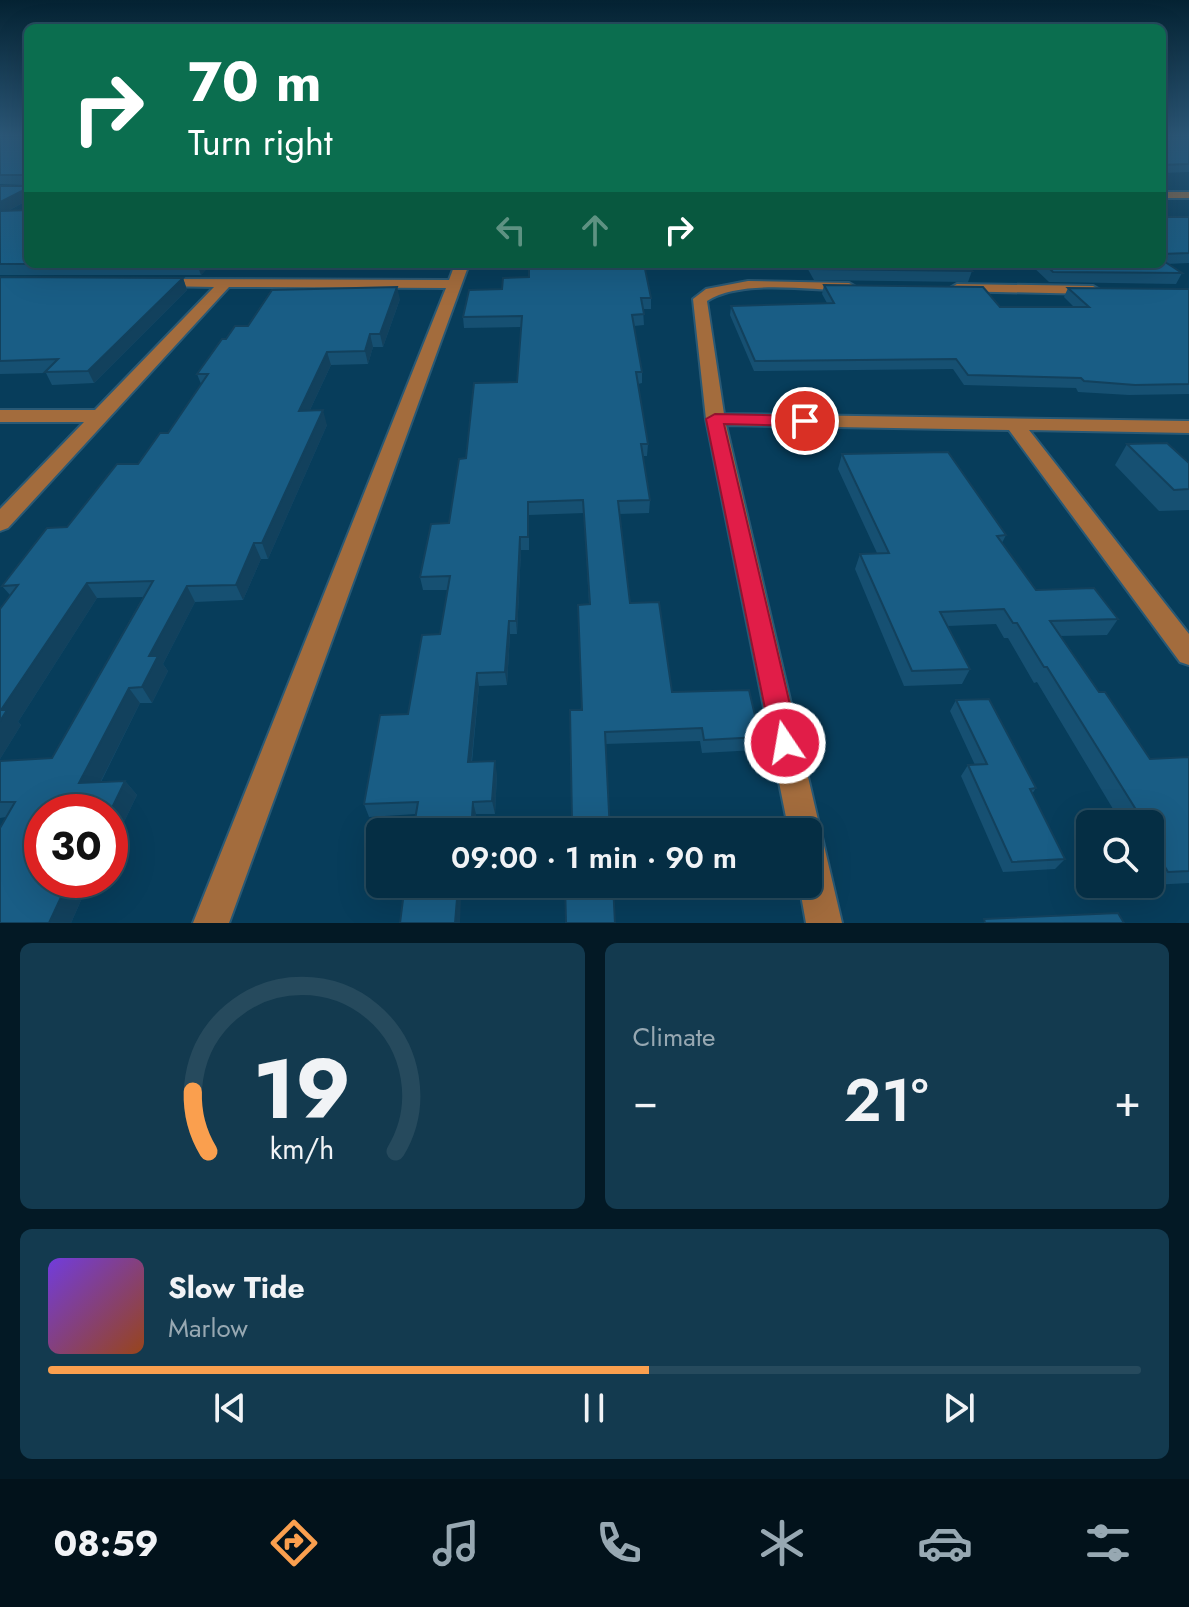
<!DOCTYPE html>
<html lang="en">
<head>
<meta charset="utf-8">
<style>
  body { margin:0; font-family:Jost,sans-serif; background:#133a4f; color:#f1f3f6; height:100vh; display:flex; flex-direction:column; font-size:30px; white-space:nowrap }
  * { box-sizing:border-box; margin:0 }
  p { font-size:26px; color:#97a8b2 }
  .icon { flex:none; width:44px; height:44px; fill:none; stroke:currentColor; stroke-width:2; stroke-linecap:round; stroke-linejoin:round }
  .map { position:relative; height:923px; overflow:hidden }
  .details { display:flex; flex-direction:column; gap:20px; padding:20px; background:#031925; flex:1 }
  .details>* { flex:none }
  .banner { position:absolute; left:24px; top:24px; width:1142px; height:244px; border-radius:12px; box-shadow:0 8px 32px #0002,0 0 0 2px #264a5d; background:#0b6e4f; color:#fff; overflow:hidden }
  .controls { position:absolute; left:1076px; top:810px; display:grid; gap:16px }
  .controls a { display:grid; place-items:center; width:88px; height:88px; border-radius:12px; background:#052e44; box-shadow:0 8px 32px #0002,0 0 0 2px #264a5d; font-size:40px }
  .speed { position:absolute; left:24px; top:794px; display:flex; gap:16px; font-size:40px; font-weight:700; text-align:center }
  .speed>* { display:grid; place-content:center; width:104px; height:104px; border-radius:50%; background:#052e44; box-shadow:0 8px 32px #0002,0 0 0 2px #264a5d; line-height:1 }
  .speed .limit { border:12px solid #d22; background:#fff; color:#111 }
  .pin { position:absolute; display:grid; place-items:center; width:68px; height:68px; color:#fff; margin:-34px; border:4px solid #fff; border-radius:50%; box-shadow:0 2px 8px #0007 }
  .me { position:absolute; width:88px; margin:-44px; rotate:348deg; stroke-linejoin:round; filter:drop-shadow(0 0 6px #0008) }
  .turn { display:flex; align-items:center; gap:28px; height:168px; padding:0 32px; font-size:36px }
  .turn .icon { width:104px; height:104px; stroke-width:2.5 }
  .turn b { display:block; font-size:56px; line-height:68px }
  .lanes { display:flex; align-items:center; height:76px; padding:0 32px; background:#0003; justify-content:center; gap:40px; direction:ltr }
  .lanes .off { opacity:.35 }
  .big { font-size:60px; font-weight:600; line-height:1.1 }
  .details .tile { flex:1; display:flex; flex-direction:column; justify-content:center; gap:12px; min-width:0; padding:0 28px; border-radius:12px; background:#133a4f }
  .details .dial { align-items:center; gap:0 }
  .dial svg { height:208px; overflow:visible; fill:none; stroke:#264a5d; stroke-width:7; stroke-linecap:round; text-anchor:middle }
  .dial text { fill:#f1f3f6; stroke:none }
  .song { display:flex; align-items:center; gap:24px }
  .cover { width:96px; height:96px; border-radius:12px; background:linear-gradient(135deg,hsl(260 70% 55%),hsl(20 70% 35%)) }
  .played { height:8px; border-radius:4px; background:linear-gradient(90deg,#fa9f4e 55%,#264a5d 55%) }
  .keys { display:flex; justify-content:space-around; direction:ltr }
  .heat { display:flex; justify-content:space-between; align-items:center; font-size:44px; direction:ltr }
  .details .tiles { flex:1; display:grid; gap:20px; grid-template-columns:1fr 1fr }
  .tile:last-child { grid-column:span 2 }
  .trip { position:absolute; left:366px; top:818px; width:456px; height:80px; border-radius:12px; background:#052e44; box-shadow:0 8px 32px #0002,0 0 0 2px #264a5d; font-weight:600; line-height:80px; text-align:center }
  .tabs { display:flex; height:128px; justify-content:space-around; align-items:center; background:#02121b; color:#97a8b2 }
  .tabs .icon { width:56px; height:56px }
  .tabs .current { color:#fa9f4e }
  .tabs b { font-size:36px; color:#f1f3f6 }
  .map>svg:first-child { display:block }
</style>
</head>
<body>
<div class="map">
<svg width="1189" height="923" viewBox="0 0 1189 923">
  <rect width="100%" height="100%" fill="#073d5b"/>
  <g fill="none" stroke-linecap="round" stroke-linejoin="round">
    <g stroke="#295975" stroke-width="4">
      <g id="minor">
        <rect x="1162" y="192" width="27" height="6"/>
        <polygon points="455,264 469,264 229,923 193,923 446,288 229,287 8,528 0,531 0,509 84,422 0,422 0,410 95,410 214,287 160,286 153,282 155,279 449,280"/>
        <path d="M748 281 849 283 856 287 849 291C810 290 741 279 707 301L724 414 1189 421V433L1029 430 1189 634V665L1180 662 1009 430 726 425 842 923H806L799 884H808V832H789L706 419 693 299 706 289Z"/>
        <polygon points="957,284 1093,286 1100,290 1093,294 952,291 950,288"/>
      </g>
    </g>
    <use href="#minor" fill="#a36c3d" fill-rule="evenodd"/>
  </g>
  <g fill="#165072">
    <polygon points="0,136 28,136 28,200 8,211 211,264 201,275 0,275 0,186 23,186 24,185 0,184"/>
    <polygon points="1162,136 1189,136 1189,172 1162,173"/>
    <polygon points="1162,217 1189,217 1189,263 1167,264 1182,273 1176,284 1049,282 1030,264 1162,264"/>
    <polygon points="805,264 965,264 972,271 968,282 814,280"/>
    <polygon points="0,277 183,278 187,290 94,383 52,385 46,373 0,374"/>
    <polygon points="529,277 651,298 651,309 643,309 644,325 634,326 642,372 642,383 638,384 648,444 647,456 643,456 650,500 649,513 619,514 630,603 672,692 760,737 756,750 702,753 700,741 605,744 572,821 589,604 584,513 529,515 529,550 521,550 517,634 510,634 507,685 479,686 472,762 497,774 495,814 476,814 474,832 413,832 416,814 369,817 364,804 408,714 440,634 448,590 423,590 420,577 449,523 466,458 517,382 521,327 464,328 463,317 502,289"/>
    <polygon points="824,285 1000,307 1074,307 1064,297 1068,288 1189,289 1189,394 1129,395 1078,392 1076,388 964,385 953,369 754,371 730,315 731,306 827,303 822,294"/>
    <polygon points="400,299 383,347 373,347 368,364 331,365 310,410 327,425 268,559 261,559 243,600 195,602 163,664 168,671 152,703 140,703 101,782 125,781 137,795 123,824 116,825 110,837 110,812 42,812 42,880 90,880 71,923 0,923 6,817 0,818 0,761 52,758 143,597 97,598 18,722 21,725 0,759 10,595 2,586 138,464 168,433 201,384 197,374 226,339 248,326"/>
    <polygon points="1127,444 1189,463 1189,510 1159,511 1115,465"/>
    <polygon points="842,454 1006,535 1002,543 1036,590 1118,619 1107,635 1060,636 1099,692 1150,759 1189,757 1189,883 1152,885 1150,882 1150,824 1122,824 1037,682 1034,683 1008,638 1004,638 996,624 948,626 970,669 962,684 904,686 855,569 860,554 877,553 838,469"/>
    <polygon points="956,700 1036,788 1032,794 1065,859 1055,869 1003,872 961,776 968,765 975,765 950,711"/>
    <polygon points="405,884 470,884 469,898 461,898"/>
  </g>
  <g fill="#12415d">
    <polygon points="28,188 28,200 0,215 0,202"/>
    <polygon points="197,264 211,264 201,275"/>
    <polygon points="183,278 187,290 94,383 88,371"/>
    <polygon points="397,287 400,299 383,347 380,334"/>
    <polygon points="370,334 373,347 368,364 365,351"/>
    <polygon points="327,352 331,365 303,425 299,411"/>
    <polygon points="323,410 327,425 268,559 262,543"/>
    <polygon points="520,537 521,550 517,634 516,621"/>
    <polygon points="254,543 261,559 243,600 236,585"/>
    <polygon points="87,583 97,598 18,722 21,725 0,759 0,721 1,710"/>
    <polygon points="187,586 195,602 163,664 168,671 152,703 142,687 149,656"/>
    <polygon points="509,621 510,634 507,685 505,672"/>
    <polygon points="477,673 479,686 470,775 468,762"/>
    <polygon points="129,688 140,703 93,797 79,783"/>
    <polygon points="495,761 497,774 495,814 492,801"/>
    <polygon points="125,781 137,795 123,824 111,810"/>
    <polygon points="473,802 476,814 474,832 471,832"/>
    <polygon points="110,818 116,825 110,837"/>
    <polygon points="69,880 90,880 71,923 49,923"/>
    <polygon points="466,884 470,884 469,898 466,887"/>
    <polygon points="458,887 461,898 460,923 455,923"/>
  </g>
  <g fill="#195d85" stroke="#12415d" stroke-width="2">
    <polygon points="0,136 28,136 28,188 0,202 0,186 23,186 26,175 0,175"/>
    <polygon points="1162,136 1189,136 1189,164 1162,165"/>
    <polygon points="28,210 28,264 0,264 0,211"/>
    <polygon points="1162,217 1189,217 1189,253 1162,254"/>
    <polygon points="1162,260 1182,273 1053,272 1045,264 1162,264"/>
    <polygon points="529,264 644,264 651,298 641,298 644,314 632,315 642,372 636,372 648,444 641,444 650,500 618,501 630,603 659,602 672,692 749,690 760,737 704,740 702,728 605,732 610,832 564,832 564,821 572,821 570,710 582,710 578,605 590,604 583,500 528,502 528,537 520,537 516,621 509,621 505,672 477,673 468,762 495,761 492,801 473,802 471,832 413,832 418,802 364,804 380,715 408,714 422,635 440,634 450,576 420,577 431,524 449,523 459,459 466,458 474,383 517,382 522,316 463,317 469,290 502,289 503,278 529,277"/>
    <polygon points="812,264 965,264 972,271 816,269"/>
    <polygon points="0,277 183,278 88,371 45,372 58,359 0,361"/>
    <polygon points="824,285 983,287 1000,307 1089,307 1068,288 1189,289 1189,384 1135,385 1084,381 1081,378 968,375 956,359 755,361 731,306 834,303"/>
    <polygon points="397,287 380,334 370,334 365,351 327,352 299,411 323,410 262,543 254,543 236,585 187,586 149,656 158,656 142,687 129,688 79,783 125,781 111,810 103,810 102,812 42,812 42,880 69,880 49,923 0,923 0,828 15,802 0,802 0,761 52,758 153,581 87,583 1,710 7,710 0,721 0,609 18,585 2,586 47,528 67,527 117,464 138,464 160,433 168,433 208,374 197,374 222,339 226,339 235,326 248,326 272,290"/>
    <polygon points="1167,443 1189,463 1189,489 1174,490 1127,444"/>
    <polygon points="948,452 1006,535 997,536 1036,590 1094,588 1118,619 1050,621 1099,692 1105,692 1150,759 1189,757 1189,871 1168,872 1150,842 1150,840 1155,840 1150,832 1150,824 1145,824 1047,667 1044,667 1017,623 1013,623 1004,609 940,612 970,669 912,671 860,554 889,553 842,454"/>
    <polygon points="989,699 1036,788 1030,789 1065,859 1012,862 968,765 987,764 956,700"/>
    <polygon points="405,884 466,884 466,887 458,887 455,923 400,923"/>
    <polygon points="565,884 613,884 615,923 566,923"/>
    <polygon points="1118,913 1124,923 985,923 984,919"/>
  </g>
  <linearGradient id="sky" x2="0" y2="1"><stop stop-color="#042232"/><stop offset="0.51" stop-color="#2b5777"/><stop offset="1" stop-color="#2b5777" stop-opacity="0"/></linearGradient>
  <rect width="1189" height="265" fill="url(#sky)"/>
  <polygon fill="#e11d48" stroke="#92132f" stroke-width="2" points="715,414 805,416 813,421 805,426 724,424 799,743 795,752 785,756 776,752 772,743 706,419"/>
</svg>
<div class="controls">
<a><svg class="icon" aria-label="search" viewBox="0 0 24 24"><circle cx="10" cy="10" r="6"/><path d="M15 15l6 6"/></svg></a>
</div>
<div class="speed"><div class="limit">30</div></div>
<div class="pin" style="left:805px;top:421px;background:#d93025"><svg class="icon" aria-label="arrive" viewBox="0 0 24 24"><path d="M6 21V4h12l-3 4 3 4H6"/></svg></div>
<svg class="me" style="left:785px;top:743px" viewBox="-20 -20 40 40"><circle r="17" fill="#e11d48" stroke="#fff" stroke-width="3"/><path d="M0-11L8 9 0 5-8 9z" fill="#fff"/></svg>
<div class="trip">09:00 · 1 min · 90 m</div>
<div class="banner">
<div class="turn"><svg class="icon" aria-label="right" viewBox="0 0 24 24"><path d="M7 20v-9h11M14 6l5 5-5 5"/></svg><div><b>70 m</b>Turn right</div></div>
<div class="lanes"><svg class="icon off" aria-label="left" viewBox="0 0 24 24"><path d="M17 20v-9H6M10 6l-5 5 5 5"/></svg><svg class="icon off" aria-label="ahead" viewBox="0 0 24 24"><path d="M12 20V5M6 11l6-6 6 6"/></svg><svg class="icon" aria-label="right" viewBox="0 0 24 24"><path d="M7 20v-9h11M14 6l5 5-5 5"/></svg></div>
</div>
</div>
<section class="details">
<div class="tiles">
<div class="tile dial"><svg viewBox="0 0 100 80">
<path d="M14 69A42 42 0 1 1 86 69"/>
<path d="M14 69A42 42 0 0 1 8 46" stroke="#fa9f4e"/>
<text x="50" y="56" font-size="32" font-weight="700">19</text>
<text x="50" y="72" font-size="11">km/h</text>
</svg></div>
<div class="tile"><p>Climate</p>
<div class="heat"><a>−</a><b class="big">21°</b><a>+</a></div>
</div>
<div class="tile">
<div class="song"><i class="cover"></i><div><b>Slow Tide</b><p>Marlow</p></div></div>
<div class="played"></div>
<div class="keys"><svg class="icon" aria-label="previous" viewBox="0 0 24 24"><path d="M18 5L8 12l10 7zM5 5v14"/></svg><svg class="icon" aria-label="pause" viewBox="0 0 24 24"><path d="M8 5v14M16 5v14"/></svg><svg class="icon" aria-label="next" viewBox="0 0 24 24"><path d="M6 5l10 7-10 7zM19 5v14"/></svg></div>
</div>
</div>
</section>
<nav class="tabs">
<b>08:59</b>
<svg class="icon current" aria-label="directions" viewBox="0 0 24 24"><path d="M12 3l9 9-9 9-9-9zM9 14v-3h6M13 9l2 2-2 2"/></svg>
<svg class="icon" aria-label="music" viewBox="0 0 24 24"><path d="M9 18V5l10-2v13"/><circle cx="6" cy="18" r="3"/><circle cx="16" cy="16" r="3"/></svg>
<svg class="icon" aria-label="phone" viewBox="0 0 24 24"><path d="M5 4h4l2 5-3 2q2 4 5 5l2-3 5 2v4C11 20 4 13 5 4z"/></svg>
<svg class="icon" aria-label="climate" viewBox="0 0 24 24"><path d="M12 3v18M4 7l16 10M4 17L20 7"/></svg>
<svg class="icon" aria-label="car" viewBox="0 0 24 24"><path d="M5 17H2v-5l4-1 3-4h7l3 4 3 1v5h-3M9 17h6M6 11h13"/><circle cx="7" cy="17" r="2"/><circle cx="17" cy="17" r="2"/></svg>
<svg class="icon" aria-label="filters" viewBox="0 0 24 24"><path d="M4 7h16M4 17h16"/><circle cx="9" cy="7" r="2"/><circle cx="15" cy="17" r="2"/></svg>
</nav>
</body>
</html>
